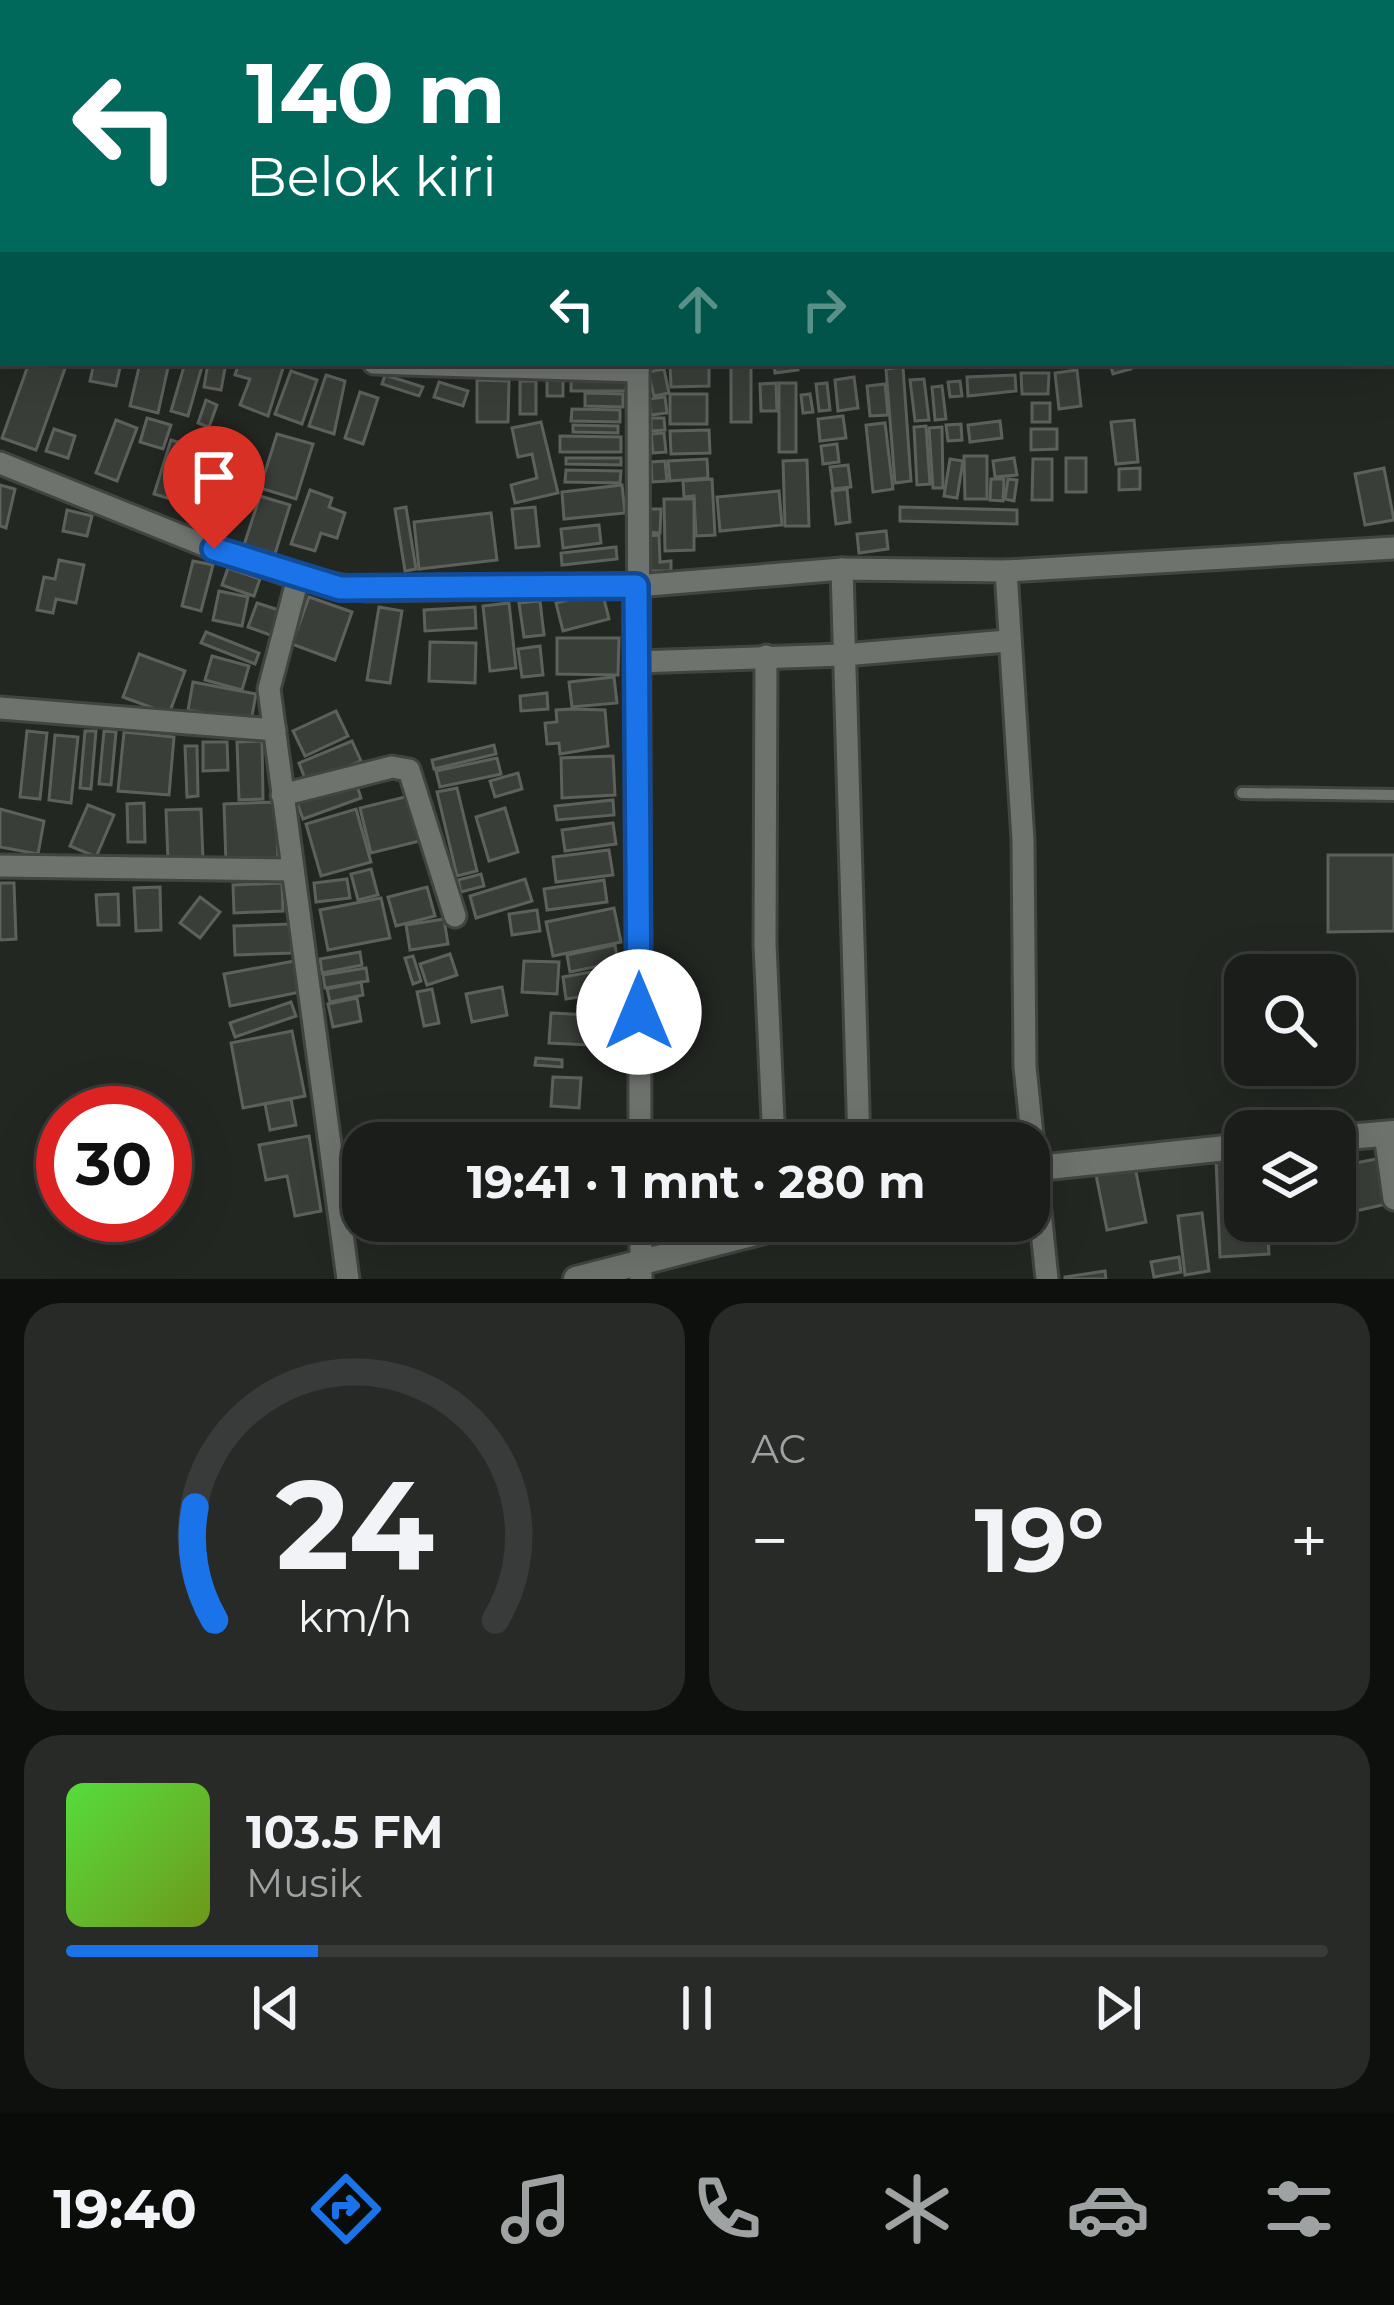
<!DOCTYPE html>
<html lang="id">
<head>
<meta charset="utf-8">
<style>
  body { margin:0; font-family:Montserrat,sans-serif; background:#272a27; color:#f1f3f6; height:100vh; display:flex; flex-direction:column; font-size:45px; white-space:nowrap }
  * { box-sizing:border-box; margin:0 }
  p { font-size:39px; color:#9fa2a2 }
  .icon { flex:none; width:66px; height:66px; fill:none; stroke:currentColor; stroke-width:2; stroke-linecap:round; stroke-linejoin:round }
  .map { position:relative; height:1279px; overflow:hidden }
  .side { display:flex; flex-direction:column; gap:24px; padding:24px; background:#0e100e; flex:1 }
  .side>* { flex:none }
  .banner { position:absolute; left:0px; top:0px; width:1395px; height:366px; box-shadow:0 12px 48px #0002,0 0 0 3px #383b39; background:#00695c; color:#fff; overflow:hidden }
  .tools { position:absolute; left:1224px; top:954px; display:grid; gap:24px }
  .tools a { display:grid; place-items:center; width:132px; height:132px; border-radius:24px; background:#1a1d1a; box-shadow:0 12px 48px #0002,0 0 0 3px #383b39; font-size:60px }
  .speed { position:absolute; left:36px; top:1086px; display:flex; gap:24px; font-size:60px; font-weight:700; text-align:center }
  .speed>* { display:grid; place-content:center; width:156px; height:156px; border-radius:50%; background:#1a1d1a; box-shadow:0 12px 48px #0002,0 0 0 3px #383b39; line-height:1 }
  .speed .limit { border:18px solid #d22; background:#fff; color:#111 }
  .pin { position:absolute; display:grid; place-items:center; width:102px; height:102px; color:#fff; margin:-123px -51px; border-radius:50% 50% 50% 0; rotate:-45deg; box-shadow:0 0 12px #0007 }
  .pin .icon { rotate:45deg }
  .me { position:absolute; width:132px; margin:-66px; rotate:0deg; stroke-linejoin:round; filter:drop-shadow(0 0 9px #0008) }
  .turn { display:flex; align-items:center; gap:42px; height:252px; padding:0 48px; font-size:54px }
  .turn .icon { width:156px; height:156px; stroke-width:2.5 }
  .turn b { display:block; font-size:84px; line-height:102px }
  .lanes { display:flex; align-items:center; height:114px; padding:0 48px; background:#0003; justify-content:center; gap:60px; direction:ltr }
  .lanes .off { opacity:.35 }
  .big { font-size:90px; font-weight:700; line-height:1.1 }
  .side .widget { flex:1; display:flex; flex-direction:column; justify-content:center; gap:18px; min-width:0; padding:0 42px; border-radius:36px; background:#272a27 }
  .side .dial { align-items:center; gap:0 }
  .dial svg { height:312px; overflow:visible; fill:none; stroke:#383b39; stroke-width:7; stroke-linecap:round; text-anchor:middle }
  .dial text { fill:#f1f3f6; stroke:none }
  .song { display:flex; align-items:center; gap:36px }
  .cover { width:144px; height:144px; border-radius:18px; background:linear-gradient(135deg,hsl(110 70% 55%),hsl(80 70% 35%)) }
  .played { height:12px; border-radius:6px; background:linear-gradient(90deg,#1a73e8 20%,#383b39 20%) }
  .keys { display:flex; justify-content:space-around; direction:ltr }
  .heat { display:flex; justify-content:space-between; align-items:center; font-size:66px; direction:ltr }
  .side .tiles { flex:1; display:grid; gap:24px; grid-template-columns:1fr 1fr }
  .widget:last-child { grid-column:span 2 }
  .trip { position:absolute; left:342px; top:1122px; width:708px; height:120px; border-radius:36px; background:#1a1d1a; box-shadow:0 12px 48px #0002,0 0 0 3px #383b39; font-weight:700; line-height:120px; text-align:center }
  .tabs { display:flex; height:192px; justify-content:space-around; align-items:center; background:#0a0c0a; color:#9fa2a2 }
  .tabs .icon { width:84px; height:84px }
  .tabs .current { color:#1a73e8 }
  .tabs b { font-size:54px; color:#f1f3f6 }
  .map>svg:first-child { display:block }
</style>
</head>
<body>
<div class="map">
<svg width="1394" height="1279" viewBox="0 0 1394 1279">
  <rect width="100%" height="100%" fill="#232722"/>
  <g fill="#3a3e39" stroke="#5d615b" stroke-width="3">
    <polygon points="204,0 274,0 204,3"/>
    <polygon points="394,0 450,0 394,3"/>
    <rect x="498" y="0" width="46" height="3"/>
    <rect x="574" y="0" width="51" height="3"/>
    <rect x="676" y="0" width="62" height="3"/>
    <polygon points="1,146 3,146 3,195 0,194"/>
    <polygon points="29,363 67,363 36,450 2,438"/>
    <polygon points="94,363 121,363 116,386 90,381"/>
    <polygon points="140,363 169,363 158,413 130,406"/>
    <polygon points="185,363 203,363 188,416 171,411"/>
    <polygon points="208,363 226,363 221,390 204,387"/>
    <polygon points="239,363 284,365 268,416 240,405 250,379 235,375"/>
    <polygon points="670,363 709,363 709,386 671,387"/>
    <rect x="731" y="363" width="20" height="59"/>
    <polygon points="774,363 797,363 798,370 775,373"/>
    <polygon points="1110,363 1130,363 1131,369 1113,374"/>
    <polygon points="903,367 911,481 895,483 886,369"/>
    <polygon points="664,369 669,393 654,396 648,372"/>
    <polygon points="1077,370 1081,406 1059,409 1055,373"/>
    <polygon points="291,371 317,380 302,424 275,414"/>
    <polygon points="1021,373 1049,373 1048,394 1022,394"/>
    <polygon points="326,375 345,381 334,434 309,426"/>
    <polygon points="385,375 423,387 419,396 382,384"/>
    <polygon points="1015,375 1016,391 968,396 967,377"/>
    <polygon points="571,377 627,378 626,391 571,391"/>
    <polygon points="854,377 858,408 838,411 835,380"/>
    <rect x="547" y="378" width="16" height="18"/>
    <polygon points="924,379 929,420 915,421 910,380"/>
    <polygon points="477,380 509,381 508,422 477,422"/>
    <rect x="520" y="381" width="16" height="33"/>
    <polygon points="960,381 962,396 950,397 948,382"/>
    <polygon points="439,382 468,391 463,406 434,397"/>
    <polygon points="776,383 777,411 761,411 760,384"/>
    <rect x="779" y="383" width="17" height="69"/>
    <polygon points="827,383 830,410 819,411 816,384"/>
    <polygon points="885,384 888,415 870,416 867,386"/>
    <polygon points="942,386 946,419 935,420 932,387"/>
    <polygon points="360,392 378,398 363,444 345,438"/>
    <polygon points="585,393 623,394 623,407 585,406"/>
    <rect x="670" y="394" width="37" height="30"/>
    <polygon points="810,394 813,412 803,413 801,395"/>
    <polygon points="665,397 667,413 651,415 649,399"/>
    <polygon points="206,400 217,405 209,427 198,423"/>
    <rect x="1032" y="403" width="18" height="19"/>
    <polygon points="572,409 620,410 620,422 571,421"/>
    <polygon points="843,416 846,438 820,441 818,419"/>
    <polygon points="147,418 171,425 163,449 140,442"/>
    <polygon points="651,418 664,418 665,430 651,431"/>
    <polygon points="116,420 137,428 117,481 96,473"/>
    <polygon points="1134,420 1138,462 1116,464 1111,422"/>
    <polygon points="1000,421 1002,438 970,442 968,425"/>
    <polygon points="541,422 558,493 515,503 511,485 537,478 532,454 518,457 512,428"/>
    <polygon points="885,423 893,489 873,492 866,425"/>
    <polygon points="961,424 962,440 948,441 946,425"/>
    <polygon points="573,425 618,426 618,433 573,432"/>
    <polygon points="926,426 930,484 917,485 914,427"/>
    <polygon points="942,427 943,488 933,488 929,428"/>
    <polygon points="54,429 75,436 68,458 46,451"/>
    <polygon points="1031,429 1057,429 1057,449 1031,450"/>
    <polygon points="709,430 710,453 671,454 670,431"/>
    <polygon points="664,433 666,452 653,453 651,434"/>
    <polygon points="277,434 313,444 296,499 260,488"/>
    <polygon points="560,436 621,437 621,452 560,452"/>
    <polygon points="171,440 194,447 177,501 154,494"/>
    <polygon points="837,444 839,462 823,464 821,446"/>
    <polygon points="964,456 987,456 987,499 965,499"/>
    <polygon points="566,458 621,458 621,465 566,464"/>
    <polygon points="1014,458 1017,475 995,477 993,461"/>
    <rect x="1066" y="458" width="20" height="34"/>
    <polygon points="707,459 708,478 670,481 668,461"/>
    <polygon points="950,459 963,461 957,498 944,496"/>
    <polygon points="1033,459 1052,459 1052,500 1032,500"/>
    <polygon points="807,460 809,526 785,526 783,461"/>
    <polygon points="219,461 236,466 219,522 202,516"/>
    <polygon points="665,461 667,481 652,482 651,462"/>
    <polygon points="848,465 851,487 833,489 830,467"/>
    <polygon points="1140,468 1140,489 1119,490 1119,469"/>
    <polygon points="1384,468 1394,520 1365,525 1355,474"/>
    <polygon points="566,470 621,471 620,483 565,482"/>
    <polygon points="712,479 715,535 696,536 694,496 684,497 683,481"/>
    <polygon points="991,479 1004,479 1003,501 990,500"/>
    <polygon points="1008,479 1017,480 1014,501 1005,499"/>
    <polygon points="0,485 15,489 6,528 0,526"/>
    <polygon points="622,485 625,513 564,519 562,492"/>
    <polygon points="847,489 850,522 836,524 832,491"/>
    <polygon points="310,490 332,498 329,507 345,513 337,538 321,533 315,551 291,544"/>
    <polygon points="779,491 782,525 720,531 717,497"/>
    <polygon points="260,496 290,505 275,554 244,545"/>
    <polygon points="664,499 694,499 694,550 665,551"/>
    <polygon points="406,507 416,569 405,571 395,509"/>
    <polygon points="535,507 539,546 516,548 512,509"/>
    <polygon points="900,507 1017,510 1017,524 900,521"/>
    <polygon points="649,509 661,509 660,533 648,532"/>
    <polygon points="67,510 92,516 87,536 63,531"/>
    <polygon points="491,513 497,560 419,569 414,522"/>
    <polygon points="599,525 601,543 563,548 561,529"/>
    <polygon points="886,531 888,549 859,553 857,534"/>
    <polygon points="659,535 660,562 671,561 671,571 649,571 647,536"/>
    <polygon points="616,547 617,559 562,565 561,553"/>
    <polygon points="59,560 84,565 76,603 56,599 53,613 37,610 44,577 55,579"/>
    <polygon points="193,561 213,565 201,611 182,606"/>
    <polygon points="228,568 260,579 254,596 222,585"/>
    <polygon points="219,591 248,597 242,626 213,620"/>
    <polygon points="602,591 609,619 563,631 556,603"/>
    <polygon points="309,597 352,612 335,660 292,644"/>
    <polygon points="540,601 544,635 524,637 519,603"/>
    <polygon points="257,603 282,611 273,636 248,627"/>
    <polygon points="509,603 516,668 490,671 483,606"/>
    <polygon points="379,607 402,611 390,683 367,680"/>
    <polygon points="475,607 476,628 425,631 424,610"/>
    <polygon points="206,632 259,653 255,664 201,643"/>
    <polygon points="557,638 619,638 618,675 557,674"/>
    <polygon points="430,642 476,643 475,683 429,681"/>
    <polygon points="540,646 543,675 522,677 518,649"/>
    <polygon points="139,654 185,671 169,714 123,697"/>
    <polygon points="212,656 249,666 242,690 205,680"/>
    <polygon points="614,677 617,703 572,707 569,682"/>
    <polygon points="193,682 256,694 251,721 188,710"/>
    <polygon points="547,693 548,709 521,711 520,696"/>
    <polygon points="572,709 605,710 608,746 560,754 559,743 547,744 545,723 557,722 556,710"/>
    <polygon points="336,711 348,736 305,756 293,731"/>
    <polygon points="27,731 47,733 40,799 20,797"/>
    <polygon points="85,731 96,731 91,789 80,788"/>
    <polygon points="104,731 116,732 111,785 99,784"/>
    <polygon points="124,732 174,737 169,795 118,791"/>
    <polygon points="55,735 78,737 71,803 49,800"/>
    <polygon points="262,741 263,799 239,800 237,742"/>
    <polygon points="352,741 361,761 307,784 299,763"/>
    <polygon points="203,742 227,742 228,770 203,771"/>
    <polygon points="494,745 496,754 434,769 432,760"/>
    <polygon points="185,746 197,746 198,796 187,797"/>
    <polygon points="613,756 615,795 562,798 561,758"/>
    <polygon points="497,758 501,774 440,787 436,771"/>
    <polygon points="518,773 522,789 495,797 490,781"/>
    <polygon points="355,779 361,798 303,819 296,800"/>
    <polygon points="457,788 477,871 457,876 437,792"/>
    <polygon points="413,795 424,840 371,853 360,808"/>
    <polygon points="613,800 614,815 557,820 555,806"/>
    <polygon points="276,802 278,862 226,863 224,804"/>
    <polygon points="144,803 145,842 128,842 127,804"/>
    <polygon points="88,805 114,815 96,857 70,846"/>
    <polygon points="505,808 518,852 489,861 476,817"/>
    <polygon points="0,809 44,821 38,854 0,847"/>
    <polygon points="201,809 203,860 168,861 166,810"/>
    <polygon points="356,809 371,862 321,876 306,824"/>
    <polygon points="613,823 616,844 565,851 562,830"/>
    <polygon points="609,850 613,875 556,882 553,857"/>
    <polygon points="1328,855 1394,855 1394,931 1328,932"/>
    <polygon points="371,869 378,895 358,900 351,874"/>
    <polygon points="481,874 484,886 461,892 458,880"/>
    <polygon points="347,879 350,898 316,902 314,883"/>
    <polygon points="525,879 532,901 476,918 470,896"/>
    <polygon points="604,880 607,902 547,910 544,889"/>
    <polygon points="0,883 14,883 16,939 0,940"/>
    <polygon points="282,883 283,911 234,913 233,885"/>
    <polygon points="160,887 161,930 136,931 134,888"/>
    <polygon points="427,887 435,916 396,926 388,897"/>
    <polygon points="118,894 119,925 98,925 96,895"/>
    <polygon points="200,897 220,912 200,938 180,923"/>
    <polygon points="381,898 390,938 328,950 320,910"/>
    <polygon points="614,908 621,942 553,956 546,922"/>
    <polygon points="537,910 540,931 512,935 509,914"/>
    <polygon points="444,919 448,944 410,950 406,925"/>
    <polygon points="291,924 292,953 235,955 234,926"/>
    <polygon points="615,945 618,962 570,972 567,955"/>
    <polygon points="360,952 362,965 322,973 320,959"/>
    <polygon points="450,954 457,975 427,985 420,964"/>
    <polygon points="413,956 421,981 413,984 405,958"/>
    <polygon points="294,961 300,992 230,1006 224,974"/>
    <polygon points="524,961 559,962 557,994 522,992"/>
    <polygon points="619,967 623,990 566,999 563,977"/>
    <polygon points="366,968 368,981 325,988 323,975"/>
    <polygon points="361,982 363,995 330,1002 327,989"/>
    <polygon points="502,987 507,1015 472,1022 466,994"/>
    <polygon points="432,989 439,1023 424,1026 417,992"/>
    <polygon points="357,998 361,1021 333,1027 328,1004"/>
    <polygon points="291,1002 296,1016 235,1037 230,1023"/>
    <polygon points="604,1003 627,1005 623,1057 601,1055"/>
    <polygon points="551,1013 590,1015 589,1045 549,1043"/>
    <polygon points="292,1031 305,1096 243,1108 231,1043"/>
    <polygon points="536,1058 562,1060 562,1067 535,1065"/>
    <polygon points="553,1077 581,1078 579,1108 551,1106"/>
    <polygon points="291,1099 296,1125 270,1130 265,1104"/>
    <polygon points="555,1124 588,1125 586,1143 553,1143"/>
    <polygon points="309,1136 321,1211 295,1216 287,1176 266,1180 259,1145"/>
    <polygon points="1133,1157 1146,1222 1107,1230 1094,1165"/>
    <polygon points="1245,1157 1245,1221 1267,1221 1269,1254 1220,1257 1216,1159"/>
    <polygon points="1381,1158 1391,1203 1356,1211 1346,1165"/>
    <polygon points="1202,1213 1209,1271 1185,1275 1178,1216"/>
    <polygon points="1179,1257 1181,1272 1154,1277 1151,1262"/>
    <polygon points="1105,1271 1106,1279 1065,1279 1065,1277"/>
  </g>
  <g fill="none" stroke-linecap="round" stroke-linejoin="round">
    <g stroke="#414440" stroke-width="16">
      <polyline id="service" points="1242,793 1394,795"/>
    </g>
    <g stroke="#414440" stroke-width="27">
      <g id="minor">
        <polyline points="22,3 23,0"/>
        <polyline points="292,3 292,0"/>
        <polyline points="481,3 481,0"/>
        <polyline points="641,3 641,0"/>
        <polyline points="0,91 3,82"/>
        <polyline points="1392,114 1394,114"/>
        <polyline points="0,277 3,277"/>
        <polyline points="374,363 638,371"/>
        <polyline points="638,363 640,1143"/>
        <polyline points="0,463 214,549 298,578 366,590 636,586 842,569 1006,571 1394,548"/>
        <polyline points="842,569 859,1143"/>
        <polyline points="1006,571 1023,840 1025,1067 1047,1279"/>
        <polyline points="298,578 269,689 348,1279"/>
        <polyline points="766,656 765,945 774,1143"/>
        <polyline points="636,662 844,655 1007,641"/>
        <polyline points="0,708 275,730"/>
        <polyline points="282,795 392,767 409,770 455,916"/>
        <polyline points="0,866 293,870"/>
        <polyline points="1385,1134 1394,1199"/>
        <polyline points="641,1221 641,1279"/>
      </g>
    </g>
    <g stroke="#414440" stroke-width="30">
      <g id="tertiary">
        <polyline points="1335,1138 1394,1133"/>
        <polyline points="1029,1169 1245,1146"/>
        <polyline points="576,1279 803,1221"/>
      </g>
    </g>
    <use href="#service" stroke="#6f736e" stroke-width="10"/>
    <use href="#minor" stroke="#6f736e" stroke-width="21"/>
    <use href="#tertiary" stroke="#6f736e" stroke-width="24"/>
  </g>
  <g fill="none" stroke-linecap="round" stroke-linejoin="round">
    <g stroke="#114b97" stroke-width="30">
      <polyline id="route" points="214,549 340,588 636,586 639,1012"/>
    </g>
    <use href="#route" stroke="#1a73e8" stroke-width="21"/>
  </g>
</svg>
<div class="tools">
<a><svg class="icon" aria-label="search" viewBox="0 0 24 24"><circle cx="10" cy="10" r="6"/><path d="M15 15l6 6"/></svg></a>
<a><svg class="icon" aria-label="layers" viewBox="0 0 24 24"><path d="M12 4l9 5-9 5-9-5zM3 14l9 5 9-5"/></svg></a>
</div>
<div class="speed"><div class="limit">30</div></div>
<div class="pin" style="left:214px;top:549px;background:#d93025"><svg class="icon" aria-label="arrive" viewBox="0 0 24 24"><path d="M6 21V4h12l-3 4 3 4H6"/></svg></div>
<svg class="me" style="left:639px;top:1012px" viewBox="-20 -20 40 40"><circle r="19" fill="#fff"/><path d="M0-13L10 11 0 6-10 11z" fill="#1a73e8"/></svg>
<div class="trip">19:41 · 1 mnt · 280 m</div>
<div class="banner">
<div class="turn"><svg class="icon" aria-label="left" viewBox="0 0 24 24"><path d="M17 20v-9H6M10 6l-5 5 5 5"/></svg><div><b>140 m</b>Belok kiri</div></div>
<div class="lanes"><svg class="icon" aria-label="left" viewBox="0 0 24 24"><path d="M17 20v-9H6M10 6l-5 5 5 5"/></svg><svg class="icon off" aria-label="ahead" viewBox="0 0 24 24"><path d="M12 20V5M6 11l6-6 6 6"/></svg><svg class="icon off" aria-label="right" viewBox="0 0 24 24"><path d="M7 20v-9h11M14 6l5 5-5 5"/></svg></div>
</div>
</div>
<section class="side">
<div class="tiles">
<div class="widget dial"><svg viewBox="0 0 100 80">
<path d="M14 69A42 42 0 1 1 86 69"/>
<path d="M14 69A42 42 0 0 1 9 40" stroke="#1a73e8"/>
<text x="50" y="56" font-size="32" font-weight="700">24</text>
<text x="50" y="72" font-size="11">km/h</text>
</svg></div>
<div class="widget"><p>AC</p>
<div class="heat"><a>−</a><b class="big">19°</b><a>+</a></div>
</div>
<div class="widget">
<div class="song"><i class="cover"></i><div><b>103.5 FM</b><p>Musik</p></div></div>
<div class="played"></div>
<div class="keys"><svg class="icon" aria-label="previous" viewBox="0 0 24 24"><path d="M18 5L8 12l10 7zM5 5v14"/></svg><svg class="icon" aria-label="pause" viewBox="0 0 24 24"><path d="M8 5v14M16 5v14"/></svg><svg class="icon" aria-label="next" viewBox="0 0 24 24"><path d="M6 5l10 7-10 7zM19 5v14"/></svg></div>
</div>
</div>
</section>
<nav class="tabs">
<b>19:40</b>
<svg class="icon current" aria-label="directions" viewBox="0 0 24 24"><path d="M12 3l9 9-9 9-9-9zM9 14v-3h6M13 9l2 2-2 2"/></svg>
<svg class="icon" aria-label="music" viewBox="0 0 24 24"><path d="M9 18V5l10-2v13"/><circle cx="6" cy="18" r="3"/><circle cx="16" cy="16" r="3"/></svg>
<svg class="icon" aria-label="phone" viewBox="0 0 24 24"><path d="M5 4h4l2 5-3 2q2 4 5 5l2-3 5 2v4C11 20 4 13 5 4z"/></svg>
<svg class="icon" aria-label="climate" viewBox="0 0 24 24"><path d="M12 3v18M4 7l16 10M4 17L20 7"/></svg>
<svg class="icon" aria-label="car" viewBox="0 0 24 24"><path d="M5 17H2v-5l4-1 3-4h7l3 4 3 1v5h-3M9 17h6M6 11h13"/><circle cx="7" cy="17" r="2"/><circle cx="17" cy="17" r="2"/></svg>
<svg class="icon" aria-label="filters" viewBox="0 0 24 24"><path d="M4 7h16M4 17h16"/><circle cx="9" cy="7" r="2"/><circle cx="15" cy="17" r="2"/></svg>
</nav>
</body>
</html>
